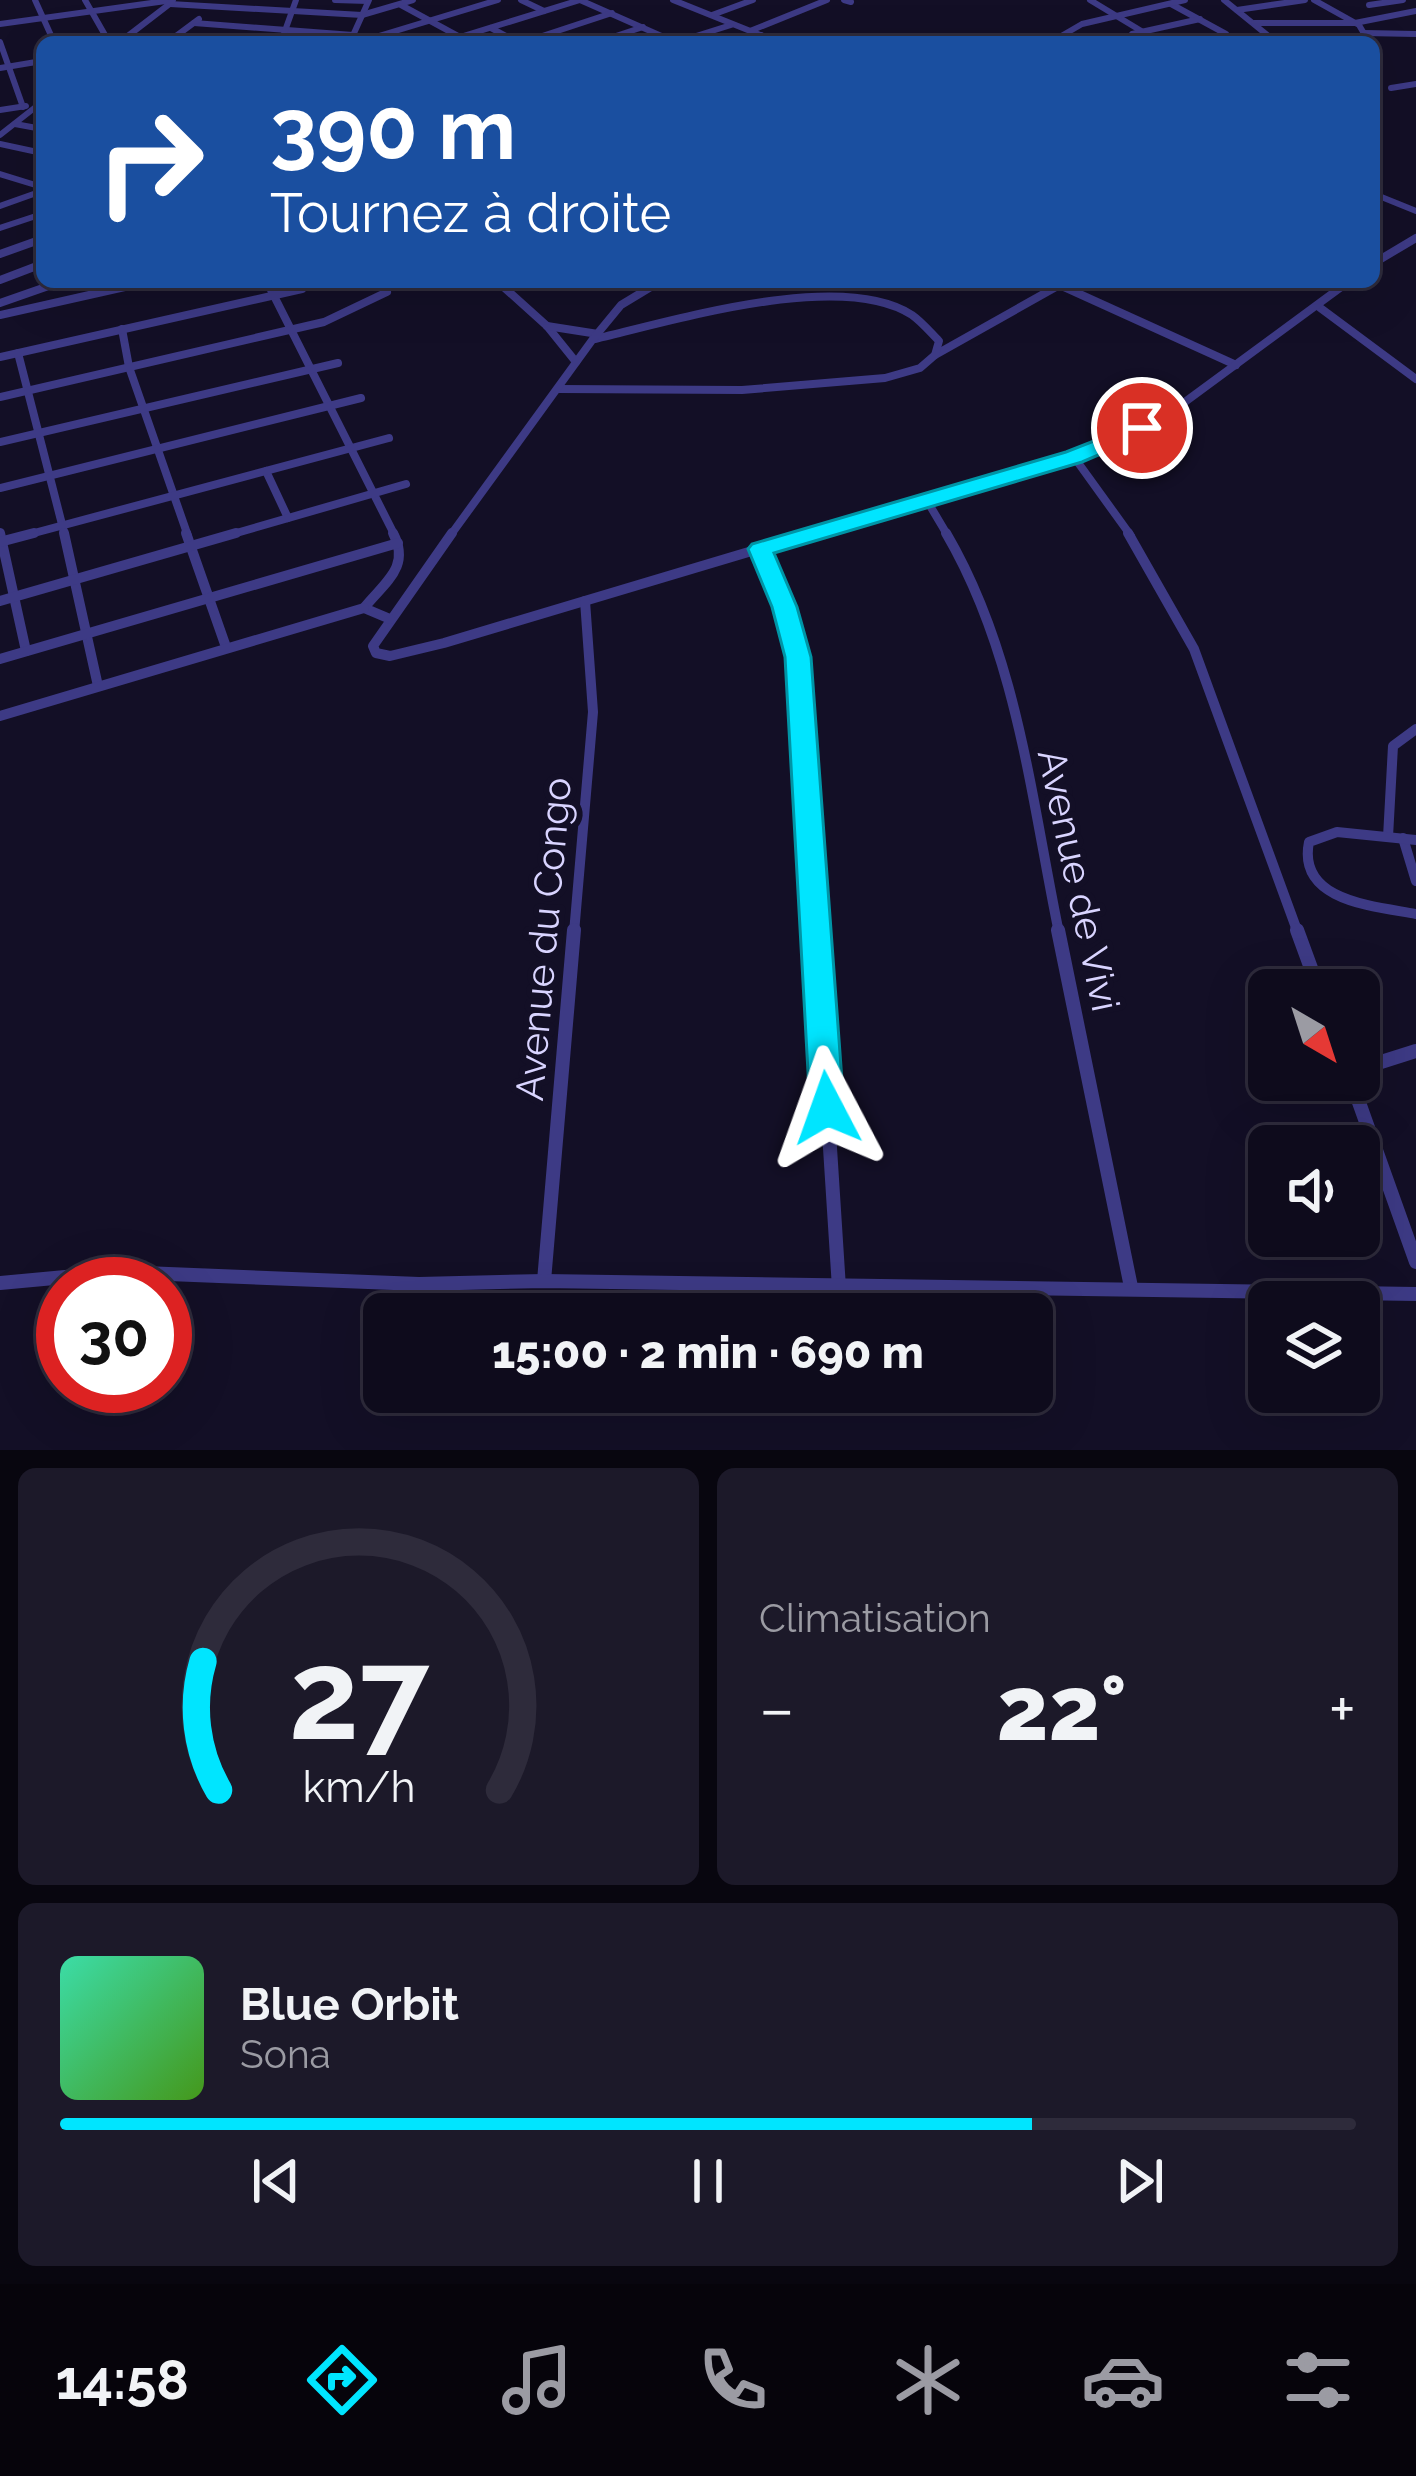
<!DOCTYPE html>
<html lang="fr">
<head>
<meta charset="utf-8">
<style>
  body { margin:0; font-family:Raleway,sans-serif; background:#1c1929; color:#f1f3f6; height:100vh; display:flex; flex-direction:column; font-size:45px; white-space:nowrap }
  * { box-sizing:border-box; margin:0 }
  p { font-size:39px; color:#9b9ba3 }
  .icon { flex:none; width:66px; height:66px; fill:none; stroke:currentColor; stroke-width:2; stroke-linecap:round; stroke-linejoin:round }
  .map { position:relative; height:1450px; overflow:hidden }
  .details { display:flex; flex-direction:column; gap:18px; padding:18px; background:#08060f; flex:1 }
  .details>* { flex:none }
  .banner { position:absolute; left:36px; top:36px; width:1344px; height:252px; border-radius:18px; box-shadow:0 12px 48px #0002,0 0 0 3px #2e2b3b; background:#1a4fa0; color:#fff; overflow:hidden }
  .needle { width:78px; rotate:141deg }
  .tools { position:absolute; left:1248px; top:969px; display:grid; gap:24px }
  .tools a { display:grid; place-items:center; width:132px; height:132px; border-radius:18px; background:#0e0b1c; box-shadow:0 12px 48px #0002,0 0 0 3px #2e2b3b; font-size:60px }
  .speed { position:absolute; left:36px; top:1257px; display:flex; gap:24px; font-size:60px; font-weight:700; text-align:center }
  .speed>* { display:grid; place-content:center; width:156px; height:156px; border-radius:50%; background:#0e0b1c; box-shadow:0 12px 48px #0002,0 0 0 3px #2e2b3b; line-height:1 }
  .speed .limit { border:18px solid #d22; background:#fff; color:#111 }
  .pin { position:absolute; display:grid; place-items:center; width:102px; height:102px; color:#fff; margin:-51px; border:6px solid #fff; border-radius:50%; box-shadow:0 3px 12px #0007 }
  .me { position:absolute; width:132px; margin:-66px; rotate:356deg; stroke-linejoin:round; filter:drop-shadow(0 0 9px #0008) }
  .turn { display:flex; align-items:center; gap:42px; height:252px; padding:0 36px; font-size:54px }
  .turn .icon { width:156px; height:156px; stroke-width:2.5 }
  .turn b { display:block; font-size:84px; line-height:102px }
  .big { font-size:90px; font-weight:800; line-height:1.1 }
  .details .card { flex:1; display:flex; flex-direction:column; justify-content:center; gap:18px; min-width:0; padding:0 42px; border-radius:18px; background:#1c1929 }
  .details .dial { align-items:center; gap:0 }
  .dial svg { height:312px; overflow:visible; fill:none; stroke:#2e2b3b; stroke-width:7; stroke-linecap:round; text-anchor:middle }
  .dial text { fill:#f1f3f6; stroke:none }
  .song { display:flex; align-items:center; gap:36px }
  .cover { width:144px; height:144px; border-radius:18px; background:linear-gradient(135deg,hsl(160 70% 55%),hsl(100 70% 35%)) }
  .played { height:12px; border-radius:6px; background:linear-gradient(90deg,#00e5ff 75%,#2e2b3b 75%) }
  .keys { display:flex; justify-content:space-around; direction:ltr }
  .heat { display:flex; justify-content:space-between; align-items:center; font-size:66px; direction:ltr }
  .details .tiles { flex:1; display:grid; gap:18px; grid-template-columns:1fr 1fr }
  .card:last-child { grid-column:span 2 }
  .trip { position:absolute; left:363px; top:1293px; width:690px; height:120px; border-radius:18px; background:#0e0b1c; box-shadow:0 12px 48px #0002,0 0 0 3px #2e2b3b; font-weight:800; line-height:120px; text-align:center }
  .tabs { display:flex; height:192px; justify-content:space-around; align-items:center; background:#06040b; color:#9b9ba3 }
  .tabs .icon { width:84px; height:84px }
  .tabs .active { color:#00e5ff }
  .tabs b { font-size:54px; color:#f1f3f6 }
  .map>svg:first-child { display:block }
</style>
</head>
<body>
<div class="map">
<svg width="1416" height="1450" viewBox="0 0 1416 1450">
  <rect width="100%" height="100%" fill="#130f26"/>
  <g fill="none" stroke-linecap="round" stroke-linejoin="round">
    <g stroke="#3d3a85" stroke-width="6">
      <polyline points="35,0 54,42"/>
      <polyline points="85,0 109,42"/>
      <polyline points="335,0 368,1"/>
      <polyline points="521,0 544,11"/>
      <polyline points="580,0 675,42"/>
      <polyline points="673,0 778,42"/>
      <polyline points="844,0 851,2"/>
      <polyline points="1090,0 1143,32"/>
      <polyline points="1224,0 1276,42"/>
      <polyline points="1314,0 1359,25 1369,42"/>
      <polyline points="170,4 362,15 413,0"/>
      <polyline points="1171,4 1226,34"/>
      <polyline points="401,5 458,36"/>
      <polyline points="1369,5 1403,0"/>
      <polyline points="1237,10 1305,0"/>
      <polyline points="712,15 753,0"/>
      <polyline points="194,23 353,35"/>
      <polyline points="1254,23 1355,23 1416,11"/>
      <polyline points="0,24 173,0"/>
      <polyline points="491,28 517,42"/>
      <polyline points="750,31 827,0"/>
      <polyline points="1364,33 1416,34"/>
      <polyline points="175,37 214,42"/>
      <polyline points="0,42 23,107"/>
      <polyline points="120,42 172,2"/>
      <polyline points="168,42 199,19"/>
      <polyline points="281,42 296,0"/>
      <polyline points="350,42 369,0"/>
      <polyline points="359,42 498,0"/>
      <polyline points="444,42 580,0"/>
      <polyline points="524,42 612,13"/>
      <polyline points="598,42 643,27"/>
      <polyline points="677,42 731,25"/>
      <polyline points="740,42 761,35"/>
      <polyline points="1051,42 1082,24 1185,0"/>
      <polyline points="1124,42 1132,34 1200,19"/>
      <polyline points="0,68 42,61"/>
      <polyline points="1391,88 1416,84"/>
      <polyline points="0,110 26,106"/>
      <polyline points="15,124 42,129"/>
      <polyline points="0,135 42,102"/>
      <polyline points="0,144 42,153"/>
      <polyline points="0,174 42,187"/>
      <polyline points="1374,194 1416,211"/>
      <polyline points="0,206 42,191"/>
      <polyline points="0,228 42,214"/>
    </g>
    <g stroke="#3d3a85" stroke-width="8">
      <polyline points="0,254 42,239"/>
      <polyline points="1374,263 1416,238"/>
      <polyline points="0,280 42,264"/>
      <polyline points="267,282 395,536"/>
      <polyline points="498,282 547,326 576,362"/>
      <polyline points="1053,282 1236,365"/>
      <polyline points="0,303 60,282"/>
      <polyline points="1319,307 1416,379"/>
      <polyline points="0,315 147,282"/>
      <polyline points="547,326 598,334"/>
      <polyline points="122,329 129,367 188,536"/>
      <polyline points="18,353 65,536"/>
      <polyline points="935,355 1063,283"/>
      <polyline points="0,357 302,289"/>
      <path d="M559 389 742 390 885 378 920 368 935 355 939 341C931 333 922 322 912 315 841 269 673 321 595 339"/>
      <polyline points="0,397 324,322 387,292"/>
      <polyline points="0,442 338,363"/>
      <polyline points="1074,457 1131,536"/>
      <polyline points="266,471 288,518"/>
      <polyline points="0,488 361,398"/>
      <polyline points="926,499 948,536"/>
      <polyline points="23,536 389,438"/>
      <polyline points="226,536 406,484"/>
      <polyline points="450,536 593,339 621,305 659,282"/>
      <polyline points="802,536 1097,448 1174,410 1348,282"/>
    </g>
    <g stroke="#3d3a85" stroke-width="10">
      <polyline points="0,533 26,651"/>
      <polyline points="64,533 98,686"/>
      <polyline points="186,533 226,647"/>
      <polyline points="452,533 373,646 376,653 390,656 444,643 812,533"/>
      <path d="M946 533C1017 654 1031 797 1059 933"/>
      <polyline points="1128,533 1194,649 1298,933"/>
      <polyline points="0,542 34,533"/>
      <polyline points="760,549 795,636 816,933"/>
      <polyline points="0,601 236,533"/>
      <path d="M390 619 364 608C385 582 411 567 393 533"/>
      <polyline points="0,659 398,543"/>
      <polyline points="0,716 364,608"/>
      <polyline points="1388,837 1393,746 1416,729"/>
      <polyline points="1403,838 1416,881"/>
      <path d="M1416 840 1337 832 1309 842C1297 901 1373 906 1416 914"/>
      <polyline points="574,933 593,712 585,601"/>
    </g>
    <g stroke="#3d3a85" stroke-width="14">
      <polyline points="816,930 839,1288 836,1314"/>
      <polyline points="1058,930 1131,1287"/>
      <polyline points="1297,930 1319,990"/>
      <polyline points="1359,1069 1416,1051"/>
      <polyline points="1351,1080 1416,1262"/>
      <polyline points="544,1281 574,930"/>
      <polyline points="0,1283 119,1272 419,1284 544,1281 1416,1294"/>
      <polyline points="829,1397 830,1392"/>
    </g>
  </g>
  <polygon fill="#00e5ff" stroke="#0095a6" stroke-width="3" points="1142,422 1150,424 1150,433 1082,462 774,553 797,607 811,657 844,1108 839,1119 827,1124 815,1119 810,1108 785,657 772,607 748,549 752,544 1066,452"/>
  <g text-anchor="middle" stroke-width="12" stroke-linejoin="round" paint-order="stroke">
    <g font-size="39" fill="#d9d4ff" stroke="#130f26">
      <text transform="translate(1079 880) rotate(78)" y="14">Avenue de Vivi</text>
      <text transform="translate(543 939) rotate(-85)" y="14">Avenue du Congo</text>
    </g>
  </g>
</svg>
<div class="tools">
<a><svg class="needle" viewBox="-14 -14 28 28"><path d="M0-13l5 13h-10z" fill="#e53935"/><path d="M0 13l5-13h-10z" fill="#9b9ba3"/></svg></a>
<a><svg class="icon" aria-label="sound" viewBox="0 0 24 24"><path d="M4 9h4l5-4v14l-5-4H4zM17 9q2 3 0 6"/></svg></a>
<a><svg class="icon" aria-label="layers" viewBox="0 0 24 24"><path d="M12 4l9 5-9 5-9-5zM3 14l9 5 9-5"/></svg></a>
</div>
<div class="speed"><div class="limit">30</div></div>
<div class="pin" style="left:1142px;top:428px;background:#d93025"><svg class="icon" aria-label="arrive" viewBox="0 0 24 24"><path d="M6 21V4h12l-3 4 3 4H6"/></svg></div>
<svg class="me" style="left:827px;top:1108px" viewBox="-20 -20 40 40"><path d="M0-17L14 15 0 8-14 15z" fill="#00e5ff" stroke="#fff" stroke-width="4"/></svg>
<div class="trip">15:00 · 2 min · 690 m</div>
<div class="banner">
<div class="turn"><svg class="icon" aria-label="right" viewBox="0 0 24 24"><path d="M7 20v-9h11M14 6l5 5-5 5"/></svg><div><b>390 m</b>Tournez à droite</div></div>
</div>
</div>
<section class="details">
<div class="tiles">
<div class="card dial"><svg viewBox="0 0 100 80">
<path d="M14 69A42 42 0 1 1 86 69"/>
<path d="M14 69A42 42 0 0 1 10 36" stroke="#00e5ff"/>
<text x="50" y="56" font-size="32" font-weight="700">27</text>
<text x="50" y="72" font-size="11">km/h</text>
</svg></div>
<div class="card"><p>Climatisation</p>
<div class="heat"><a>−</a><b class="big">22°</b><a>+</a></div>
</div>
<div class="card">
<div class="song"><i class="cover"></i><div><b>Blue Orbit</b><p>Sona</p></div></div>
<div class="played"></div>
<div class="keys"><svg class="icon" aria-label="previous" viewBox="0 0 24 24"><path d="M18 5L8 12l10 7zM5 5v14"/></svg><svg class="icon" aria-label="pause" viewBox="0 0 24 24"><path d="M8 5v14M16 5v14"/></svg><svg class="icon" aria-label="next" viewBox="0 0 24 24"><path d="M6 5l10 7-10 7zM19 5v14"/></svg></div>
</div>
</div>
</section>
<nav class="tabs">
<b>14:58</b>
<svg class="icon active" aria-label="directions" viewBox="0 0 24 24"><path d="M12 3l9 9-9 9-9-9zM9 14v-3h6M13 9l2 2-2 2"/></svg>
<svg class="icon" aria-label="music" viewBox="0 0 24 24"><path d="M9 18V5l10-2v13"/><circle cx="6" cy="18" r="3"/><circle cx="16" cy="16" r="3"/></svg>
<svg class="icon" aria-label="phone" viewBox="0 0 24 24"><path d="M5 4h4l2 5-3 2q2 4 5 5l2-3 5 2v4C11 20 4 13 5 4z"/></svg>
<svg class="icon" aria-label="climate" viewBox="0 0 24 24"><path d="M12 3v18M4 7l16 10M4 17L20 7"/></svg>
<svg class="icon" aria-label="car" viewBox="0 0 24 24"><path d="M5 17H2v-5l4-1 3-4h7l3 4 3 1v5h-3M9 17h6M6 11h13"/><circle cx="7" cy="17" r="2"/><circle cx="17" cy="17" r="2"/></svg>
<svg class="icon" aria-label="filters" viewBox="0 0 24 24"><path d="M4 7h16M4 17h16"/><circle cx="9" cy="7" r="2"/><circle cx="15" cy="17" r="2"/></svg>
</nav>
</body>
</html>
